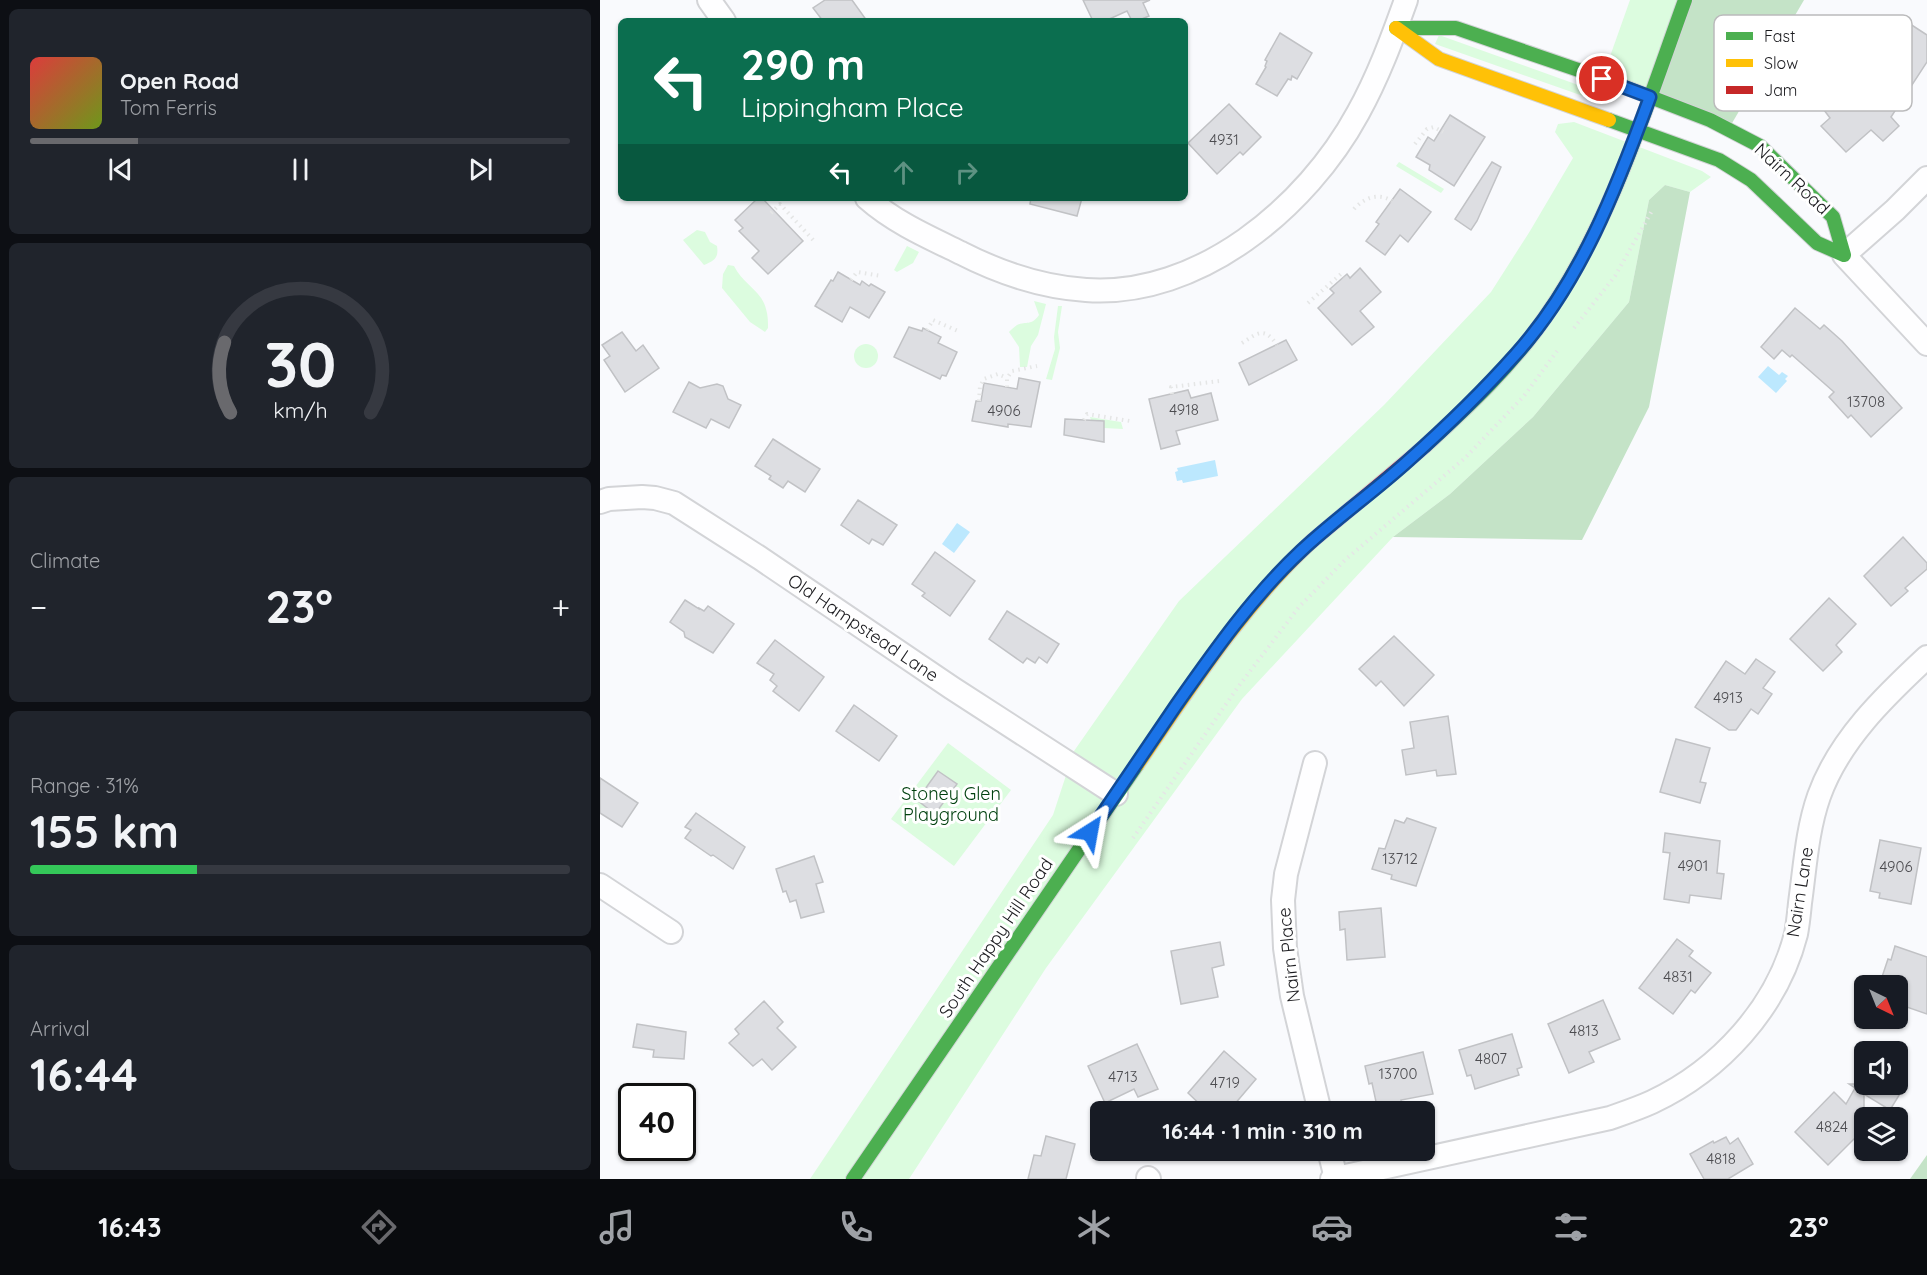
<!DOCTYPE html>
<html lang="en">
<head>
<meta charset="utf-8">
<style>
  body { margin:0; font-family:Quicksand,sans-serif; background:#20242c; color:#f1f3f6; height:100vh; display:flex; flex-direction:column; font-size:22px; white-space:nowrap }
  * { box-sizing:border-box; margin:0 }
  p { font-size:20px; color:#9ea1a6 }
  .icon { flex:none; width:33px; height:33px; fill:none; stroke:currentColor; stroke-width:2; stroke-linecap:round; stroke-linejoin:round }
  .map { position:relative; flex:1; overflow:hidden }
  .drawer { display:flex; flex-direction:column; gap:9px; padding:9px; background:#0d0f14; width:600px }
  .drawer>* { flex:none }
  .hud { position:absolute; left:18px; top:18px; width:570px; height:183px; border-radius:9px; box-shadow:0 2px 4px #0004; background:#0b6e4f; color:#fff; overflow:hidden }
  .needle { width:39px; rotate:137deg }
  .tools { position:absolute; left:1254px; top:975px; display:grid; gap:12px }
  .tools a { display:grid; place-items:center; width:54px; height:54px; border-radius:9px; background:#171b24; box-shadow:0 2px 4px #0004; font-size:30px }
  .speed { position:absolute; left:18px; top:1083px; display:flex; gap:12px; font-size:30px; font-weight:700; text-align:center }
  .speed>* { display:grid; place-content:center; width:78px; height:78px; border-radius:50%; background:#171b24; box-shadow:0 2px 4px #0004; line-height:1 }
  .speed .limit { border:3px solid #111; border-radius:9px; background:#fff; color:#111 }
  .pin { position:absolute; display:grid; place-items:center; width:51px; height:51px; color:#fff; margin:-26px; border:3px solid #fff; border-radius:50%; box-shadow:0 2px 6px #0007 }
  .me { position:absolute; width:66px; margin:-33px; rotate:34deg; stroke-linejoin:round; filter:drop-shadow(0 0 4px #0008) }
  .turn { display:flex; align-items:center; gap:21px; height:126px; padding:0 24px; font-size:27px }
  .turn .icon { width:78px; height:78px; stroke-width:2.5 }
  .turn b { display:block; font-size:42px; line-height:51px }
  .lanes { display:flex; align-items:center; height:57px; padding:0 24px; background:#0003; justify-content:center; gap:30px; direction:ltr }
  .lanes .off { opacity:.35 }
  .big { font-size:45px; font-weight:700; line-height:1.1 }
  .drawer .tile { flex:1; display:flex; flex-direction:column; justify-content:center; gap:9px; min-width:0; padding:0 21px; border-radius:9px; background:#20242c }
  .drawer .dial { align-items:center; gap:0 }
  .dial svg { height:156px; overflow:visible; fill:none; stroke:#363941; stroke-width:7; stroke-linecap:round; text-anchor:middle }
  .dial text { fill:#f1f3f6; stroke:none }
  .song { display:flex; align-items:center; gap:18px }
  .cover { width:72px; height:72px; border-radius:9px; background:linear-gradient(135deg,hsl(0 70% 55%),hsl(80 70% 35%)) }
  .played { height:6px; border-radius:3px; background:linear-gradient(90deg,#69696d 20%,#363941 20%) }
  .keys { display:flex; justify-content:space-around; direction:ltr }
  .heat { display:flex; justify-content:space-between; align-items:center; font-size:33px; direction:ltr }
  .charge { height:9px; border-radius:4px; background:linear-gradient(90deg,#34c759 31%,#363941 0) }
  .trip { position:absolute; left:490px; top:1101px; width:345px; height:60px; border-radius:9px; background:#171b24; box-shadow:0 2px 4px #0004; font-weight:700; line-height:60px; text-align:center }
  .menu { display:flex; height:96px; justify-content:space-around; align-items:center; background:#090b0e; color:#9ea1a6 }
  .menu .icon { width:42px; height:42px }
  .menu .current { color:#69696d }
  .menu b { font-size:27px; color:#f1f3f6 }
  main { display:flex; flex:1; min-height:0 }
  .map>svg:first-child { display:block }
</style>
</head>
<body>
<main>
<section class="drawer">
<div class="tile">
<div class="song"><i class="cover"></i><div><b>Open Road</b><p>Tom Ferris</p></div></div>
<div class="played"></div>
<div class="keys"><svg class="icon" aria-label="previous" viewBox="0 0 24 24"><path d="M18 5L8 12l10 7zM5 5v14"/></svg><svg class="icon" aria-label="pause" viewBox="0 0 24 24"><path d="M8 5v14M16 5v14"/></svg><svg class="icon" aria-label="next" viewBox="0 0 24 24"><path d="M6 5l10 7-10 7zM19 5v14"/></svg></div>
</div>
<div class="tile dial"><svg viewBox="0 0 100 80">
<path d="M14 69A42 42 0 1 1 86 69"/>
<path d="M14 69A42 42 0 0 1 11 33" stroke="#69696d"/>
<text x="50" y="56" font-size="32" font-weight="700">30</text>
<text x="50" y="72" font-size="11">km/h</text>
</svg></div>
<div class="tile"><p>Climate</p>
<div class="heat"><a>−</a><b class="big">23°</b><a>+</a></div>
</div>
<div class="tile"><p>Range · 31%</p><b class="big">155 km</b><div class="charge"></div></div>
<div class="tile"><p>Arrival</p><b class="big">16:44</b></div>
</section>
<div class="map">
<svg width="1327" height="1179" viewBox="0 0 1327 1179">
  <rect width="100%" height="100%" fill="#f9fafd"/>
  <g fill="#dcfcdf">
    <polygon points="1030,0 1088,0 1050,97 1002,79"/>
    <polygon points="839,35 1006,95 1007,100 1003,103 835,44"/>
    <polygon points="974,122 1102,171 1111,177 1090,192 1065,185 1049,200 1029,302 933,417 850,494 793,537 642,699 446,968 309,1179 210,1179 453,815 474,751 579,601 784,405 891,292 930,231 973,158 955,132 958,124"/>
    <polygon points="799,162 844,189 841,193 796,166"/>
    <path d="M97 230 105 232 110 242 117 246C119 258 114 261 104 265L83 240Z"/>
    <polygon points="307,246 319,252 313,263 297,272 294,270"/>
    <path d="M128 265 134 266C142 283 162 291 166 309 168 315 168 322 168 328L165 332 150 322 122 288 123 274Z"/>
    <path d="M434 301 446 304 438 335 431 346 427 367H420L419 347 409 332C411 330 414 327 417 325 427 321 431 326 439 315Z"/>
    <polygon points="458,306 462,306 458,332 460,348 452,380 446,379 455,349 454,337"/>
    <circle cx="266" cy="356" r="12"/>
    <polygon points="490,417 521,422 523,429 504,428 504,421 491,420"/>
    <polygon points="348,743 411,790 354,866 291,819"/>
  </g>
  <g fill="#c4e3c7">
    <polygon points="1088,0 1204,0 1128,130 1050,97"/>
    <polygon points="1065,185 1090,192 1049,407 982,540 793,537 850,494 933,417 1029,302 1049,200"/>
    <polygon points="1327,1155 1327,1179 1310,1179"/>
  </g>
  <g fill="#bce8fe">
    <polygon points="1168,366 1179,375 1182,372 1188,376 1185,379 1187,381 1176,393 1158,377"/>
    <polygon points="615,460 618,476 583,483 582,480 577,481 575,472 578,471 577,468"/>
    <polygon points="357,523 370,532 354,553 342,544"/>
  </g>
  <g fill="#dddee2" stroke="#c1c2c5" stroke-width="1.5">
    <polygon points="225,0 252,0 267,21 223,21 213,8"/>
    <polygon points="483,0 550,0 543,3 549,16 537,21 532,21 527,11 505,21 493,21"/>
    <polygon points="1307,22 1327,35 1327,62 1291,117 1299,126 1283,141 1271,130 1246,152 1221,126 1230,118 1224,110 1236,98 1243,106 1278,72 1274,70"/>
    <polygon points="680,33 712,53 697,79 692,76 691,80 688,79 677,96 656,84 666,67 665,66 667,61 665,60"/>
    <polygon points="629,104 661,137 643,155 640,152 617,174 588,143"/>
    <polygon points="850,115 885,137 854,186 829,170 830,165 816,157 828,137 834,141"/>
    <polygon points="892,162 901,167 877,221 871,230 855,219"/>
    <polygon points="800,189 831,212 808,242 800,235 785,255 766,241 779,224 776,222"/>
    <polygon points="158,198 162,198 203,241 168,274 152,258 159,251 139,231 143,228 135,220"/>
    <polygon points="431,198 482,198 477,216 430,204"/>
    <polygon points="760,268 781,292 760,311 774,327 752,345 718,308 734,293 730,289 747,274 750,278"/>
    <polygon points="238,272 260,285 262,281 269,286 271,284 285,292 269,318 250,307 242,322 215,306 231,280 233,281"/>
    <polygon points="1195,308 1220,329 1224,325 1242,341 1302,408 1271,437 1251,415 1248,418 1229,397 1234,392 1192,355 1190,357 1182,350 1174,359 1161,347"/>
    <polygon points="309,327 322,331 323,328 341,337 338,343 357,352 346,376 342,375 340,379 294,357"/>
    <polygon points="22,332 36,351 43,345 59,368 25,392 4,360 10,356 2,345"/>
    <polygon points="686,340 697,360 649,385 639,363"/>
    <polygon points="419,378 440,382 431,427 408,424 408,427 372,421 376,401 381,401 384,383 417,389"/>
    <polygon points="89,382 100,388 117,384 123,386 128,399 141,405 129,428 111,419 106,428 73,412"/>
    <polygon points="588,390 591,398 611,393 618,420 576,431 580,444 561,449 549,399"/>
    <polygon points="465,419 504,421 504,442 464,435"/>
    <polygon points="173,439 220,469 205,492 188,481 183,488 169,479 171,476 155,466"/>
    <polygon points="258,500 297,525 283,545 272,539 269,544 241,525"/>
    <polygon points="1303,537 1327,563 1327,569 1305,588 1308,591 1291,606 1264,576"/>
    <polygon points="335,552 375,581 350,616 322,596 325,593 312,584"/>
    <polygon points="1229,598 1256,624 1236,645 1242,652 1223,671 1190,639"/>
    <polygon points="85,600 99,609 99,608 104,611 108,606 134,624 113,653 85,637 84,632 70,622"/>
    <polygon points="407,611 459,644 447,663 439,657 435,663 427,658 423,663 389,639"/>
    <polygon points="794,636 834,675 804,706 781,681 776,686 759,669"/>
    <polygon points="175,640 224,677 199,711 173,691 177,686 170,680 174,674 157,663"/>
    <polygon points="1156,659 1175,672 1163,688 1172,694 1158,714 1151,709 1136,730 1129,730 1095,707 1126,661 1145,674"/>
    <polygon points="254,705 297,736 279,761 236,731"/>
    <polygon points="848,716 856,774 837,776 836,770 806,775 802,750 814,748 810,722"/>
    <polygon points="1076,739 1110,748 1100,782 1106,783 1100,803 1060,792"/>
    <polygon points="338,771 357,784 335,814 317,800"/>
    <polygon points="0,778 38,803 22,827 0,813"/>
    <polygon points="96,813 145,847 133,869 113,855 111,856 85,838 91,830 85,827"/>
    <polygon points="807,818 836,828 816,886 791,879 792,875 772,869 779,848 785,849 795,820 804,823"/>
    <polygon points="1065,833 1120,841 1117,873 1124,874 1121,899 1090,895 1089,903 1064,899 1070,853 1063,852"/>
    <polygon points="1280,840 1321,848 1311,904 1279,898 1280,893 1270,891"/>
    <polygon points="214,856 223,882 216,884 224,912 201,918 196,900 190,902 186,891 183,892 176,869"/>
    <polygon points="781,908 785,957 747,960 745,929 740,930 739,912"/>
    <polygon points="1077,939 1093,951 1089,956 1111,973 1095,993 1091,990 1073,1014 1039,988"/>
    <polygon points="620,942 624,965 612,968 618,997 581,1004 571,951"/>
    <polygon points="1295,946 1327,957 1327,1014 1298,1004 1298,986 1279,986 1288,959 1291,960"/>
    <polygon points="1003,1000 1020,1039 989,1052 994,1062 969,1073 948,1024"/>
    <polygon points="164,1001 183,1022 177,1028 196,1047 172,1070 162,1059 153,1066 129,1043 139,1034 135,1029"/>
    <polygon points="37,1024 86,1032 84,1059 53,1057 54,1050 33,1047"/>
    <polygon points="912,1034 922,1067 917,1069 919,1075 875,1089 871,1075 867,1076 859,1050"/>
    <polygon points="537,1044 558,1089 538,1097 534,1089 505,1103 488,1066"/>
    <polygon points="624,1051 656,1079 628,1112 608,1112 588,1093"/>
    <polygon points="823,1052 833,1094 801,1100 802,1105 778,1111 772,1083 769,1084 765,1066"/>
    <polygon points="1264,1073 1264,1084 1306,1084 1290,1110 1264,1094 1264,1129 1228,1165 1195,1132 1234,1092 1246,1104 1255,1088 1249,1084 1258,1084"/>
    <polygon points="446,1136 475,1144 466,1179 428,1179 434,1155 441,1156"/>
    <polygon points="1126,1137 1130,1144 1138,1138 1153,1164 1128,1179 1104,1179 1090,1154 1113,1141 1114,1143"/>
  </g>
  <g fill="none" stroke-linecap="round" stroke-linejoin="round">
    <g stroke="#d3d4d7" stroke-width="26">
      <g id="street">
        <polyline points="109,0 124,21"/>
        <polyline points="1327,178 1295,210 1244,255 1327,344"/>
        <path d="M267 198C294 222 328 237 361 253 400 273 441 287 486 290 599 298 707 207 758 113 778 77 792 39 806 0"/>
        <polyline points="0,502 9,499 42,497 55,498 74,503 160,558 352,688 516,794"/>
        <polyline points="715,763 686,874 683,900 685,948 692,996 720,1112"/>
        <polyline points="0,885 71,932"/>
        <polyline points="729,1150 736,1178"/>
        <polyline points="548,1178 549,1179"/>
        <path d="M732 1179 1010 1118C1024 1113 1039 1108 1052 1102 1120 1070 1177 1008 1196 934 1198 924 1199 913 1200 903 1205 867 1207 830 1219 796 1239 740 1285 696 1327 657"/>
      </g>
    </g>
    <g stroke="#d3d4d7" stroke-width="16">
      <g id="fast">
        <polyline points="796,28 856,28 996,76 1110,120 1160,146 1233,217 1244,255 1217,243 1151,180 1119,160 1009,120"/>
        <path d="M825 446C869 406 913 365 946 316 1012 221 1046 107 1085 0"/>
        <polyline points="253,1179 537,765"/>
      </g>
    </g>
    <g stroke="#d3d4d7" stroke-width="16">
      <g id="slow">
        <polyline points="796,28 839,59 1009,120"/>
        <path d="M537 765C591 686 642 606 712 541"/>
      </g>
    </g>
    <g stroke="#d3d4d7" stroke-width="16">
      <polyline id="jam" points="712,541 825,446"/>
    </g>
    <g stroke="#e5e6e6" stroke-width="4" stroke-dasharray="1.5 4.5" stroke-linecap="butt">
      <polyline points="815,144 827,129 834,127 843,132"/>
      <path d="M754 209C764 198 778 192 792 201"/>
      <polyline points="171,213 180,204 215,242"/>
      <polyline points="251,280 257,272 281,276"/>
      <polyline points="708,303 741,274 744,277"/>
      <polyline points="974,328 1015,276 1053,209"/>
      <polyline points="327,330 333,320 358,331"/>
      <path d="M642 343C658 333 664 326 677 345"/>
      <polyline points="407,387 407,378 412,371 437,366"/>
      <polyline points="572,394 571,387 619,381"/>
      <polyline points="379,401 380,386 384,379 398,374 407,378"/>
      <polyline points="484,420 487,414 530,421"/>
      <polyline points="533,838 638,687 699,607 745,560 865,458 924,396 957,351"/>
    </g>
    <use href="#street" stroke="#fefeff" stroke-width="22"/>
    <use href="#fast" stroke="#4caf50" stroke-width="14"/>
    <use href="#slow" stroke="#ffc107" stroke-width="14"/>
    <use href="#jam" stroke="#c62828" stroke-width="14"/>
  </g>
  <g fill="none" stroke-linecap="round" stroke-linejoin="round">
    <g stroke="#114b97" stroke-width="15">
      <path id="route" d="M490 832C519 790 548 747 577 704 615 650 653 596 701 551 735 519 774 492 809 460 846 427 883 391 916 354 981 282 1017 187 1050 97L1002 79"/>
    </g>
    <use href="#route" stroke="#1a73e8" stroke-width="10"/>
  </g>
  <g text-anchor="middle" stroke-width="6" stroke-linejoin="round" paint-order="stroke">
    <g font-size="15" fill="#4c4c50">
      <text x="624" y="145">4931</text>
      <text x="1266" y="407">13708</text>
      <text x="584" y="415">4918</text>
      <text x="404" y="416">4906</text>
      <text x="1128" y="703">4913</text>
      <text x="800" y="864">13712</text>
      <text x="1093" y="871">4901</text>
      <text x="1296" y="872">4906</text>
      <text x="1078" y="982">4831</text>
      <text x="984" y="1036">4813</text>
      <text x="891" y="1064">4807</text>
      <text x="798" y="1079">13700</text>
      <text x="523" y="1082">4713</text>
      <text x="625" y="1088">4719</text>
      <text x="1232" y="1132">4824</text>
      <text x="1121" y="1164">4818</text>
    </g>
    <g font-size="18" fill="#1b1b1f" stroke="#fff">
      <text transform="translate(1192 179) rotate(43)" y="6">Nairn Road</text>
      <text transform="translate(263 628) rotate(34)" y="6">Old Hampstead Lane</text>
      <text transform="translate(1200 892) rotate(-81)" y="6">Nairn Lane</text>
      <text transform="translate(396 938) rotate(-56)" y="6">South Happy Hill Road</text>
      <text transform="translate(689 955) rotate(-96)" y="6">Nairn Place</text>
    </g>
    <g font-size="18" fill="#01410f" stroke="#fff">
      <text x="351" y="800">Stoney Glen<tspan x="351" dy="21">Playground</tspan></text>
    </g>
  </g>
  <rect x="1114" y="15" width="198" height="96" rx="9" fill="#fff" stroke="#bbbbbc" stroke-width="1.5"/>
  <rect x="1126" y="32" width="27" height="8" fill="#4caf50"/>
  <rect x="1126" y="59" width="27" height="8" fill="#ffc107"/>
  <rect x="1126" y="86" width="27" height="8" fill="#c62828"/>
  <g font-size="16" fill="#1b1b1f">
    <text x="1164" y="42">Fast</text>
    <text x="1164" y="69">Slow</text>
    <text x="1164" y="96">Jam</text>
  </g>
</svg>
<div class="tools">
<a><svg class="needle" viewBox="-14 -14 28 28"><path d="M0-13l5 13h-10z" fill="#e53935"/><path d="M0 13l5-13h-10z" fill="#9ea1a6"/></svg></a>
<a><svg class="icon" aria-label="sound" viewBox="0 0 24 24"><path d="M4 9h4l5-4v14l-5-4H4zM17 9q2 3 0 6"/></svg></a>
<a><svg class="icon" aria-label="layers" viewBox="0 0 24 24"><path d="M12 4l9 5-9 5-9-5zM3 14l9 5 9-5"/></svg></a>
</div>
<div class="speed"><div class="limit">40</div></div>
<div class="pin" style="left:1002px;top:79px;background:#d93025"><svg class="icon" aria-label="arrive" viewBox="0 0 24 24"><path d="M6 21V4h12l-3 4 3 4H6"/></svg></div>
<svg class="me" style="left:490px;top:832px" viewBox="-20 -20 40 40"><path d="M0-17L14 15 0 8-14 15z" fill="#1a73e8" stroke="#fff" stroke-width="4"/></svg>
<div class="trip">16:44 · 1 min · 310 m</div>
<div class="hud">
<div class="turn"><svg class="icon" aria-label="left" viewBox="0 0 24 24"><path d="M17 20v-9H6M10 6l-5 5 5 5"/></svg><div><b>290 m</b>Lippingham Place</div></div>
<div class="lanes"><svg class="icon" aria-label="left" viewBox="0 0 24 24"><path d="M17 20v-9H6M10 6l-5 5 5 5"/></svg><svg class="icon off" aria-label="ahead" viewBox="0 0 24 24"><path d="M12 20V5M6 11l6-6 6 6"/></svg><svg class="icon off" aria-label="right" viewBox="0 0 24 24"><path d="M7 20v-9h11M14 6l5 5-5 5"/></svg></div>
</div>
</div>
</main>
<nav class="menu">
<b>16:43</b>
<svg class="icon current" aria-label="directions" viewBox="0 0 24 24"><path d="M12 3l9 9-9 9-9-9zM9 14v-3h6M13 9l2 2-2 2"/></svg>
<svg class="icon" aria-label="music" viewBox="0 0 24 24"><path d="M9 18V5l10-2v13"/><circle cx="6" cy="18" r="3"/><circle cx="16" cy="16" r="3"/></svg>
<svg class="icon" aria-label="phone" viewBox="0 0 24 24"><path d="M5 4h4l2 5-3 2q2 4 5 5l2-3 5 2v4C11 20 4 13 5 4z"/></svg>
<svg class="icon" aria-label="climate" viewBox="0 0 24 24"><path d="M12 3v18M4 7l16 10M4 17L20 7"/></svg>
<svg class="icon" aria-label="car" viewBox="0 0 24 24"><path d="M5 17H2v-5l4-1 3-4h7l3 4 3 1v5h-3M9 17h6M6 11h13"/><circle cx="7" cy="17" r="2"/><circle cx="17" cy="17" r="2"/></svg>
<svg class="icon" aria-label="filters" viewBox="0 0 24 24"><path d="M4 7h16M4 17h16"/><circle cx="9" cy="7" r="2"/><circle cx="15" cy="17" r="2"/></svg>
<b>23°</b>
</nav>
</body>
</html>
